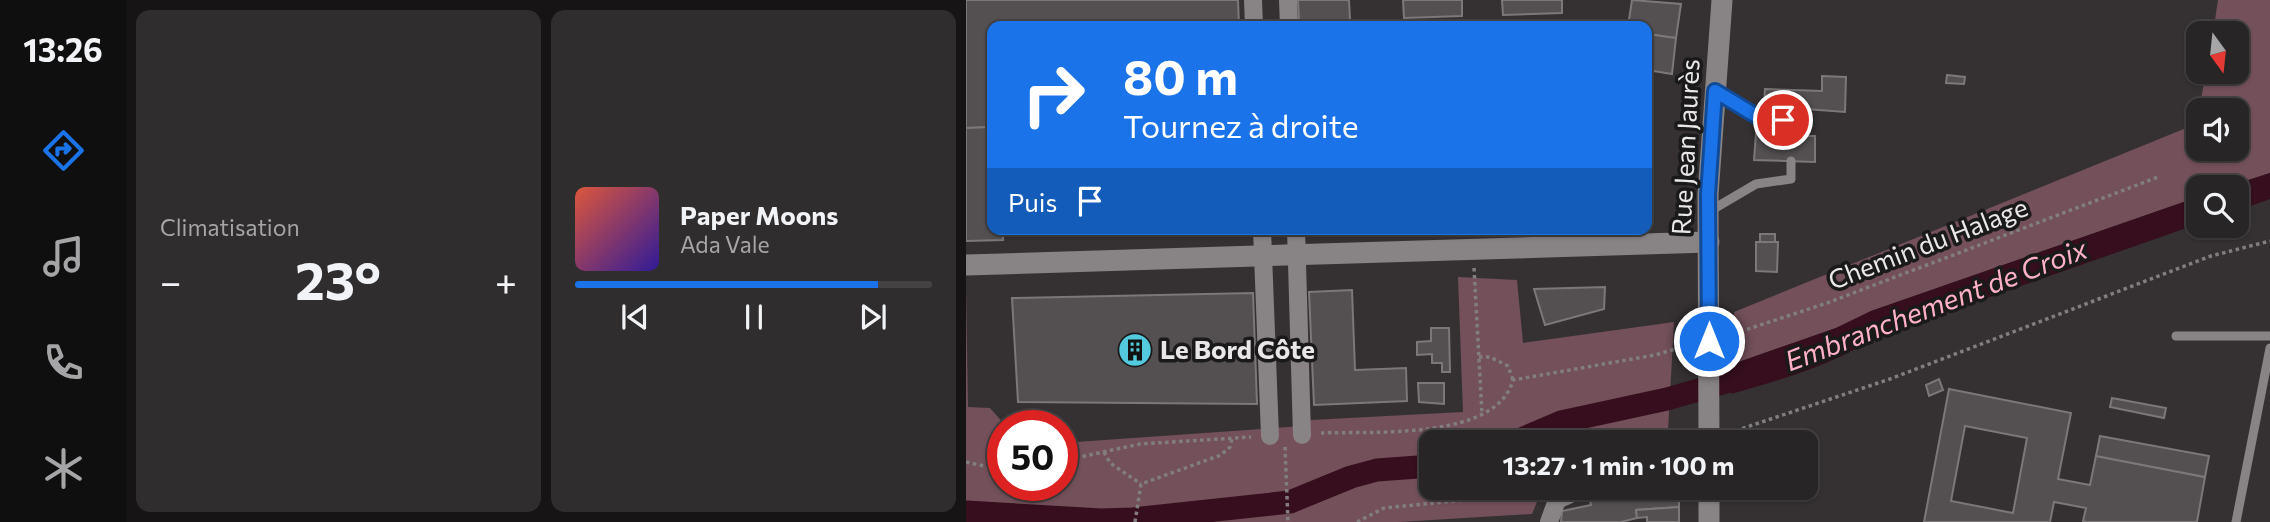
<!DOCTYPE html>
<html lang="fr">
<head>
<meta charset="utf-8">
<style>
  body { margin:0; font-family:Commissioner,sans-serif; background:#302d2e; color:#f1f3f6; height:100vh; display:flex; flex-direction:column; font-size:26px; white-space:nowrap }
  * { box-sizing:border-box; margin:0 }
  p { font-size:23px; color:#a5a5a7 }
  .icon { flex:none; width:38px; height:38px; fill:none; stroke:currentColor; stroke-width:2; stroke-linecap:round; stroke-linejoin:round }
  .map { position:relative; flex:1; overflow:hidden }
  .details { display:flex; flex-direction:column; gap:10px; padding:10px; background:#161415; width:840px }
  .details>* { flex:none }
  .guide { position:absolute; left:21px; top:21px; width:665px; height:214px; border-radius:14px; box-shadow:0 2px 5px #0004,0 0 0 2px #444243; background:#1a73e8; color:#fff; overflow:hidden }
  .needle { width:46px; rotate:165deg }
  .fabs { position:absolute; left:1220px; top:21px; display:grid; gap:14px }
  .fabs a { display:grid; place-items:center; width:63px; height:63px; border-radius:14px; background:#282526; box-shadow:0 2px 5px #0004,0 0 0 2px #444243; font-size:35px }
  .speed { position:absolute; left:21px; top:410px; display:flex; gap:14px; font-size:35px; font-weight:700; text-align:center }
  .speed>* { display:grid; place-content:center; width:91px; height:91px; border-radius:50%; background:#282526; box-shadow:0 2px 5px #0004,0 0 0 2px #444243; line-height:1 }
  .speed .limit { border:10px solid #d22; background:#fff; color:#111 }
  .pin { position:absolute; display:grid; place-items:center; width:60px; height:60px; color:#fff; margin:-30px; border:4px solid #fff; border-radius:50%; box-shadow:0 2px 7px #0007 }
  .me { position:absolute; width:77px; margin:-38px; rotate:0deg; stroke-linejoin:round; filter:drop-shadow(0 0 5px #0008) }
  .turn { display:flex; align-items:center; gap:24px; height:147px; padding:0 21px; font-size:32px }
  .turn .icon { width:91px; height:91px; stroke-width:2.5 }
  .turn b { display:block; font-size:49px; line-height:60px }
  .then { display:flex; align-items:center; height:66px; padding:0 21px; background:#0003; gap:14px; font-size:26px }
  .big { font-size:52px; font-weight:700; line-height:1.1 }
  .details .widget { flex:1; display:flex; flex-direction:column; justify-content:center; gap:10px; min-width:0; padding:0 24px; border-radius:14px; background:#302d2e }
  .song { display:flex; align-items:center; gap:21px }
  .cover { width:84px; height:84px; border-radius:10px; background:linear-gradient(135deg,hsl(10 70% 55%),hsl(250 70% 35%)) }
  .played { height:7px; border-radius:4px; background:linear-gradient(90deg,#1a73e8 85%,#444243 85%) }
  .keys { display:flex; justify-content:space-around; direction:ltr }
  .heat { display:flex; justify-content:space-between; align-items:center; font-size:38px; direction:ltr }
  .details .tiles { flex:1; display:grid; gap:10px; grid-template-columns:repeat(2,1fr) }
  .trip { position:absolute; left:453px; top:430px; width:399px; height:70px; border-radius:14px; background:#282526; box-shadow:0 2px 5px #0004,0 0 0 2px #444243; font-weight:700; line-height:70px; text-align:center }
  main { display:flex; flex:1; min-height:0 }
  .dock { display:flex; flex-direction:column; width:126px; justify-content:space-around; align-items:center; background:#100f0f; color:#a5a5a7 }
  .dock .icon { width:49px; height:49px }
  .dock .on { color:#1a73e8 }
  .dock b { font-size:32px; color:#f1f3f6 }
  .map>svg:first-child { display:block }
</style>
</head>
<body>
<main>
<nav class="dock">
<b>13:26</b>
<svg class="icon on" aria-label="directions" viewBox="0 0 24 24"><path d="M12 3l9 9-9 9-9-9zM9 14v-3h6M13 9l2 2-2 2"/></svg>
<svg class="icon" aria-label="music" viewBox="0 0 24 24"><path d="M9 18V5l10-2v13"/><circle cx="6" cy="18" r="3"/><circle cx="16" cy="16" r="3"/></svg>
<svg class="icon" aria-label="phone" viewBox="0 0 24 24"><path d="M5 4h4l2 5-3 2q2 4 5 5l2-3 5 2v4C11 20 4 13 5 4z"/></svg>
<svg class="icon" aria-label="climate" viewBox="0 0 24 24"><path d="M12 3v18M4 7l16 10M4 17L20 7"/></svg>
</nav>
<section class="details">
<div class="tiles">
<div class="widget"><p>Climatisation</p>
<div class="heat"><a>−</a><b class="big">23°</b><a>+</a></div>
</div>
<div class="widget">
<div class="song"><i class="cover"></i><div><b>Paper Moons</b><p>Ada Vale</p></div></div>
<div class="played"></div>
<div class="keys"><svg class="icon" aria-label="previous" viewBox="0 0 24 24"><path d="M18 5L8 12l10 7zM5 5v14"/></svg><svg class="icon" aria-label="pause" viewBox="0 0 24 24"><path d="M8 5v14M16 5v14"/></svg><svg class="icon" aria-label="next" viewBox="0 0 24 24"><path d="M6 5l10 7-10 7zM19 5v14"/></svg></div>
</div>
</div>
</section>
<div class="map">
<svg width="1304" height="522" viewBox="0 0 1304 522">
  <rect width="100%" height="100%" fill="#353132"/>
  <g fill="#73505a">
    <polygon points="1252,0 1304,0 1304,173 1261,187 1232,187 1232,197 905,311 870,328 767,364 768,312 1230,124 1232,114 1232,149 1270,149 1270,110 1233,110 1240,72 1270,72 1270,33 1247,33"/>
    <polygon points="492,277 551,280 557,343 708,322 702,431 687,443 466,443 466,488 596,488 573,497 566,514 433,522 0,522 0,289 2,407 24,408 39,425 37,425 37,485 96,485 96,443 337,426 345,420 497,412"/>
  </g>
  <g fill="#360e1d">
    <polygon points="1304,173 1304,199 1271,211 1270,187 1261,187"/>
    <path d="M1232 197V224L912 336C866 365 818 379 765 394L767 364 870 328 905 311Z"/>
  </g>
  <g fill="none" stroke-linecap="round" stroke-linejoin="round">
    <g stroke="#360e1d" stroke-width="23">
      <polyline points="546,443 595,422 701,399 795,372"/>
      <polyline points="0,512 135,520 167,519 324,502 385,477 411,470 466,466"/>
    </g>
  </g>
  <g fill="#545051" stroke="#7c7778" stroke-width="2" fill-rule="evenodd">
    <polygon points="0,0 272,0 273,26 26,26 26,127 0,128"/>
    <polygon points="332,0 383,0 384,20 333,22"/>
    <polygon points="437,0 496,0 496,16 438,18"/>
    <polygon points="536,0 596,0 596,13 537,15"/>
    <polygon points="666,0 715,4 710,38 681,34 681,26 662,26"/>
    <polygon points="681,34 710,38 706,74 681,70"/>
    <polygon points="981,75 999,77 998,84 980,83"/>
    <polygon points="856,76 880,77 879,112 798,106 799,89 856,91"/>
    <polygon points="817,107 837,107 836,136 849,136 849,162 788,160 790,134 816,136"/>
    <polygon points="26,127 26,229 37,229 37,240 0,241 0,128"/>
    <polygon points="80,229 138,229 139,234 81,236"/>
    <polygon points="182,229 240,229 240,231 183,235"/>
    <polygon points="337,229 446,229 446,230 337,233"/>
    <rect x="794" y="234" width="15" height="8"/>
    <polygon points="790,242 812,242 811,272 790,271"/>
    <polygon points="639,287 638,309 579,325 568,289"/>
    <polygon points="386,290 389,370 440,368 441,401 348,405 343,292"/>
    <polygon points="287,293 291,404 52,402 46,298"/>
    <polygon points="465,328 483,328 484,372 476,372 476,363 466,363 466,354 451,355 451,342 465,341"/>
    <polygon points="973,379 977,390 963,396 960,385"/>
    <polygon points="452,383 478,383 478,404 453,402"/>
    <path d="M983 389 1105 413 1092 479 1124 485 1130 456 1239 477 1231 522H1120L1117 521 1120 508 1088 502 1084 522H958ZM999 426 1061 438 1047 513 985 501Z"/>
    <polygon points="1146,398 1200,408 1198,418 1144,407"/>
    <polygon points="1134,436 1243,456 1239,477 1130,456"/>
    <polygon points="657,488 713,488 713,507 670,510 671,518 655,522 595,522 596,511 625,505 624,501"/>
    <polygon points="713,507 713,522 681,522 681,517 671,518 670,510"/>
  </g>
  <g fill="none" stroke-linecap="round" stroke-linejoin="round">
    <g stroke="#827e7f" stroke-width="3.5" stroke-dasharray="3.5 3.5" stroke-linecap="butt">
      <polyline points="508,268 516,414"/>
      <polyline points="761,336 861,303 1192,177"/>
      <polyline points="513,357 524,357 542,366 547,380"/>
      <path d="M355 433C405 431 531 441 547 380L689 355 723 345"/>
      <polyline points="763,433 924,379 1245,256 1304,241"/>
      <polyline points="697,443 712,437 714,443"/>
      <polyline points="319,447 322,522"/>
      <polyline points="138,452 144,463 175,484"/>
      <polyline points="96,461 174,444 285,437"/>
      <polyline points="0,462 37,470"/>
      <polyline points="169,522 175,484 255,455 264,447 266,438"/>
      <polyline points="391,522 418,508 499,500 560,488"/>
    </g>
    <g stroke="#888384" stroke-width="9">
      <polyline points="750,91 797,120 817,120"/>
      <polyline points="744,211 790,184 825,179 825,161"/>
      <polyline points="1210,336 1304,336"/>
      <polyline points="1270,522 1304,348"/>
    </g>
    <g stroke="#888384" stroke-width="18">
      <polyline points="287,0 288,26"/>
      <polyline points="322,0 323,26"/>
      <polyline points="296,229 304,436"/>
      <polyline points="330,229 336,435"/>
      <polyline points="583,522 591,500 618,488"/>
    </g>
    <g stroke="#888384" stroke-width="21">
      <polyline points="0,265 743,242"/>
      <polyline points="743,443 742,195 756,0"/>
      <polyline points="743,488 743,522"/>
    </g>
  </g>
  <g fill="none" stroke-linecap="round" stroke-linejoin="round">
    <g stroke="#114b97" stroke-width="18">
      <polyline id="route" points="743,341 742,195 749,91 797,120 817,120"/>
    </g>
    <use href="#route" stroke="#1a73e8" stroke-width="12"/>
  </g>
  <defs>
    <g id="building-disc" transform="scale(1.75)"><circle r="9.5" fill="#54cade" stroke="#1b1a1a"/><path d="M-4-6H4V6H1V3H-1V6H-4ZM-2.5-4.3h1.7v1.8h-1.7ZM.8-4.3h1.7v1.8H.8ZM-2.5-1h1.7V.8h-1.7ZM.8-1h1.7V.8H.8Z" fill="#111"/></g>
  </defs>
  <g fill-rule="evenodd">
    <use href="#building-disc" x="169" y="350"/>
  </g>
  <g text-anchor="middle" stroke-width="7" stroke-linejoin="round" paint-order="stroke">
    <g font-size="26" fill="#eae7e8" stroke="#1b1a1a">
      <text transform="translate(720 147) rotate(-87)" y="9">Rue Jean Jaurès</text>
      <text transform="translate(962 244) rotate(-21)" y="9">Chemin du Halage</text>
    </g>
    <g font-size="26" font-weight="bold" fill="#eae7e8" stroke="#1b1a1a" text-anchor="start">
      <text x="194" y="359">Le Bord Côte</text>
    </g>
    <g font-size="28" font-style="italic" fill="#feb0c7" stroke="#1b1a1a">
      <text transform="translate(970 305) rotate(-21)" y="10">Embranchement de Croix</text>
    </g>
  </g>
</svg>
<div class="fabs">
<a><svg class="needle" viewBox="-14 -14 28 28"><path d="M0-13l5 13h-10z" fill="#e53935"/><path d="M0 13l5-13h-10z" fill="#a5a5a7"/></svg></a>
<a><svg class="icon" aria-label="sound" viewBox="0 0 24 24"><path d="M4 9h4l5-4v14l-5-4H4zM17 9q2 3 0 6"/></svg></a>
<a><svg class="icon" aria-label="search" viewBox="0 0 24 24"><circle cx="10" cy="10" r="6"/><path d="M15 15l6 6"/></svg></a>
</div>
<div class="speed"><div class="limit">50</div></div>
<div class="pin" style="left:817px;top:120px;background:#d93025"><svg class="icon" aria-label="arrive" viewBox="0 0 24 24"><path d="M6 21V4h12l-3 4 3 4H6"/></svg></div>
<svg class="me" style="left:743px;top:341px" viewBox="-20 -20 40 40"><circle r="17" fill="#1a73e8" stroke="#fff" stroke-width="3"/><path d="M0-11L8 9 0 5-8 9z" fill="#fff"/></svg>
<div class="trip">13:27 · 1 min · 100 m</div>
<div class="guide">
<div class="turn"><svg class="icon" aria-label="right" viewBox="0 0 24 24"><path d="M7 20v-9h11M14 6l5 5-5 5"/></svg><div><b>80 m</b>Tournez à droite</div></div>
<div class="then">Puis<svg class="icon" aria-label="arrive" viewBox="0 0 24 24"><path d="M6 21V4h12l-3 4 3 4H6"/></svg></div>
</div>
</div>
</main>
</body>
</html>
